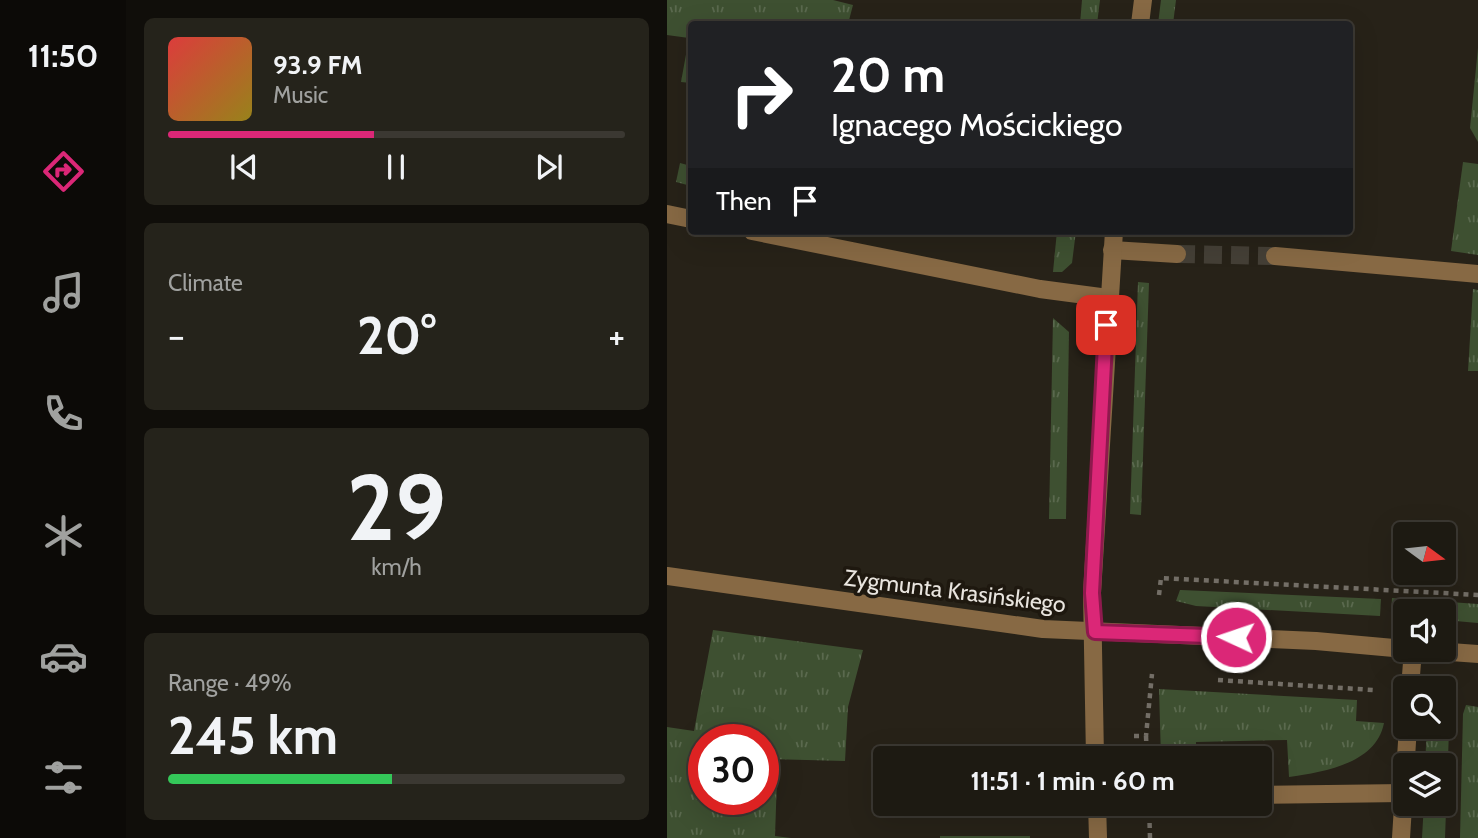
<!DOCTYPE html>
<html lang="en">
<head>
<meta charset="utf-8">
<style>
  body { margin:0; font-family:Cabin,sans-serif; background:#25231b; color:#f1f3f6; height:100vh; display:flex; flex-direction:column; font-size:26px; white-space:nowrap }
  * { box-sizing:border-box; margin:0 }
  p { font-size:23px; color:#a0a19f }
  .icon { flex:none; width:38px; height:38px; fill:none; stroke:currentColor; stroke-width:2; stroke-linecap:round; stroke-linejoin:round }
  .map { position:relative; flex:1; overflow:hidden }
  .sheet { display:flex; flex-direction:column; gap:18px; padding:18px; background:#100e0a; width:541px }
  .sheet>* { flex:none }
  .banner { position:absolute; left:21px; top:21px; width:665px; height:214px; border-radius:7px; box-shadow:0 7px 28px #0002,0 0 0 2px #3b3832; background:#202124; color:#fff; overflow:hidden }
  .needle { width:46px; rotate:105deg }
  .controls { position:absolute; left:726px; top:522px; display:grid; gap:14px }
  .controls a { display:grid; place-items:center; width:63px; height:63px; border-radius:7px; background:#1d1a12; box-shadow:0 7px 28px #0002,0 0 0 2px #3b3832; font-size:35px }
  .speed { position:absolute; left:21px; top:724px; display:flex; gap:14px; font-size:35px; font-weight:700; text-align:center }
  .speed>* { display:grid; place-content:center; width:91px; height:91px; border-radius:50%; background:#1d1a12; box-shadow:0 7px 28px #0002,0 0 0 2px #3b3832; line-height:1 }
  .speed .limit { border:10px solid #d22; background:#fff; color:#111 }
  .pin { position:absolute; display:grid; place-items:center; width:60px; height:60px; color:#fff; margin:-30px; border-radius:14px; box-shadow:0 4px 10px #0006 }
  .me { position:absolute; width:77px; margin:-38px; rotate:273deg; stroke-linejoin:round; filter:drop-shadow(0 0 5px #0008) }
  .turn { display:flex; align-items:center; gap:24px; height:147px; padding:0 28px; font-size:32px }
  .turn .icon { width:91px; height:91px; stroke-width:2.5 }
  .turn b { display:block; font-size:49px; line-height:60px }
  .then { display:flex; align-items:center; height:66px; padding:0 28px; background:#0003; gap:14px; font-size:26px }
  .big { font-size:52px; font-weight:700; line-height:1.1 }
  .sheet .tile { flex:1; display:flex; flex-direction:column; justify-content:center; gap:10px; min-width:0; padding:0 24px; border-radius:10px; background:#25231b }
  .sheet .dial { align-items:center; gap:0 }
  .dial b { font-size:91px; line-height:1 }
  .song { display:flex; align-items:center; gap:21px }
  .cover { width:84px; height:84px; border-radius:10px; background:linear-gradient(135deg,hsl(0 70% 55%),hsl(50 70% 35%)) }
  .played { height:7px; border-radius:4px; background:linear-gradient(90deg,#db2777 45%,#3b3832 45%) }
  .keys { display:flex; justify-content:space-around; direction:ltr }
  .heat { display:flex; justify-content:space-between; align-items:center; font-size:38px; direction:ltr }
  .charge { height:10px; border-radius:5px; background:linear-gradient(90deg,#34c759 49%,#3b3832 0) }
  .trip { position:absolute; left:206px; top:746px; width:399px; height:70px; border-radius:7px; background:#1d1a12; box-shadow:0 7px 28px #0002,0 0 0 2px #3b3832; font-weight:700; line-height:70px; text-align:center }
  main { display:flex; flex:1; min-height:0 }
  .tabs { display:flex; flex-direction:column; width:126px; justify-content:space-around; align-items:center; background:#0c0a07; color:#a0a19f }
  .tabs .icon { width:49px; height:49px }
  .tabs .active { color:#db2777 }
  .tabs b { font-size:32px; color:#f1f3f6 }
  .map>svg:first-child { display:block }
</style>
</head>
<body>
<main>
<nav class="tabs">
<b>11:50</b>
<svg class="icon active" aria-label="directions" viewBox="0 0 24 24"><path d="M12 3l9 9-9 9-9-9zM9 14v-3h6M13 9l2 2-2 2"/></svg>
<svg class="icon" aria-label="music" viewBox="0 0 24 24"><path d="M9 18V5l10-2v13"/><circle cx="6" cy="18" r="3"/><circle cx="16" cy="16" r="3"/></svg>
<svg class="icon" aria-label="phone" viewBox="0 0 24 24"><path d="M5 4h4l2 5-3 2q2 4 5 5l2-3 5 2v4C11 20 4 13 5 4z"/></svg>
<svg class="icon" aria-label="climate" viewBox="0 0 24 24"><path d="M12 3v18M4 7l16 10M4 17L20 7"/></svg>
<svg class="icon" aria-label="car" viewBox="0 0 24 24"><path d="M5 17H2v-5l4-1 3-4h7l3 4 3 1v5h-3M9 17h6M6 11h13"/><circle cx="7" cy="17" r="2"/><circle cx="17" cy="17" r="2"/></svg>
<svg class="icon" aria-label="filters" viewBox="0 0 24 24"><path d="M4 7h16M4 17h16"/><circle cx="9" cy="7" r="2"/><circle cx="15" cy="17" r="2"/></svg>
</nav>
<section class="sheet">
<div class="tile">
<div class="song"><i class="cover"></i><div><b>93.9 FM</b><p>Music</p></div></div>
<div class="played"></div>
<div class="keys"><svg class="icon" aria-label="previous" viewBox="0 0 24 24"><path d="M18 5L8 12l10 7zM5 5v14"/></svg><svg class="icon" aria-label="pause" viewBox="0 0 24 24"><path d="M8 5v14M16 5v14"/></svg><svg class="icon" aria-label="next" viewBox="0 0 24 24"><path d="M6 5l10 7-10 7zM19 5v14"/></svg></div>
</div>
<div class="tile"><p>Climate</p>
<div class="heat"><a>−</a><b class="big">20°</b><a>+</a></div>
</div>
<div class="tile dial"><b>29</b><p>km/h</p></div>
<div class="tile"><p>Range · 49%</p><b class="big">245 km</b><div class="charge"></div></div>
</section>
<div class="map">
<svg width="812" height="838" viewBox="0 0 812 838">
  <defs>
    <pattern id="grass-tufts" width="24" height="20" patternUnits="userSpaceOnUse" patternTransform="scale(1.75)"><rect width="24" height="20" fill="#3e5031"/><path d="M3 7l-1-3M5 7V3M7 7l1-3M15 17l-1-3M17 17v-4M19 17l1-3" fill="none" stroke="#5a694e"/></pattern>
  </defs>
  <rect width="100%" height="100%" fill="#272218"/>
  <g fill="url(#grass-tufts)" fill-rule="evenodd">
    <polygon points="0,0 166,0 186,5 181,24 24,24 24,83 14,82 22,38 0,35"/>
    <polygon points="415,0 433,0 430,24 413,24"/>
    <polygon points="494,0 509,0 506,24 491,24"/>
    <polygon points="811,48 811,142 803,128"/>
    <polygon points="796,162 811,164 811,255 784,251"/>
    <polygon points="13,163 24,166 24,186 9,182"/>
    <polygon points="390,231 409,231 405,263 395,272 386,272"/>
    <polygon points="471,282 482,283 474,515 463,514"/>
    <polygon points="806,289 811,290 811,371 801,371"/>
    <polygon points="386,318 402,332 399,519 382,519"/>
    <polygon points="513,590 514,590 714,599 713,616 529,606 509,601"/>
    <polygon points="725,598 811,604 811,623 777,620 777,611 738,611 738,617 724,616"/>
    <path d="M46 630 196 650 181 707 178 761 101 759 100 777 110 778 108 836 124 838H0V727L27 731ZM37 740H96V800H37Z"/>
    <path d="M492 689 690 700 689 721 717 723C709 764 656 772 622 777L620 740 529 742V758H494Z"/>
    <polygon points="777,703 783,704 778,838 755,838 757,803 777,803 777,765 758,765 760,726 777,726"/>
    <polygon points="799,705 811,707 811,838 793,838 796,714"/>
    <rect x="273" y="836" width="90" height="2"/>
  </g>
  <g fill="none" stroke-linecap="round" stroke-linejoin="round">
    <polyline stroke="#443f36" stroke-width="18" stroke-dasharray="18 9" stroke-linecap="butt" points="510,254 608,256"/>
    <g stroke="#736e66" stroke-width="4.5" stroke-dasharray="5 5" stroke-linecap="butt">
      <polyline points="492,595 494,578 812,595"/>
      <polyline points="551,680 706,690"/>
      <polyline points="467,736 479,736 485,674"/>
      <polyline points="479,736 480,758"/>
      <polyline points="482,803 483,838"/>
    </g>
    <g stroke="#876944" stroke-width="18">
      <polyline points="473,24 476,0"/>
      <polyline points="0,214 24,219"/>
      <polyline points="85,231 373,289 441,298"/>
      <polyline points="445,250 510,254"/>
      <polyline points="608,256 812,274"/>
      <polyline points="0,576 376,629 649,641 738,649"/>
      <polyline points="742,649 812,654"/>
      <polyline points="743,688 746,650"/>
      <polyline points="428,758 425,593 447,231"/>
      <polyline points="593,795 737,793"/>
      <polyline points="430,803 431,838"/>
      <polyline points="734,838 741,726"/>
    </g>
  </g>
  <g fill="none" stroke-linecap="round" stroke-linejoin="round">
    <g stroke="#8e194d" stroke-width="18">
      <polyline id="route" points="439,325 425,593 428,632 569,637"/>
    </g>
    <use href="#route" stroke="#db2777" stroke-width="12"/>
  </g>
  <g text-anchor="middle" stroke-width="7" stroke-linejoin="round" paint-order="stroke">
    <g font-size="23" fill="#e9e5df" stroke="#1e180f">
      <text transform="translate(288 591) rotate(7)" y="8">Zygmunta Krasińskiego</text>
    </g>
  </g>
</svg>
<div class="controls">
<a><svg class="needle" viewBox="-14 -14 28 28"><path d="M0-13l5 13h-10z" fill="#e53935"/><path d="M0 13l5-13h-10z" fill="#a0a19f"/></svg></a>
<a><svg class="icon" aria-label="sound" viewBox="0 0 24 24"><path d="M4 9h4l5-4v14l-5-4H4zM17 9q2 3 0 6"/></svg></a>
<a><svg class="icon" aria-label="search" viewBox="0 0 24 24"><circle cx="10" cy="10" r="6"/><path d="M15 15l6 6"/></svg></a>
<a><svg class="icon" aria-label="layers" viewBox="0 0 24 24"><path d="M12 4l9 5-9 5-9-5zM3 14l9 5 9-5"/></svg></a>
</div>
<div class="speed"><div class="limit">30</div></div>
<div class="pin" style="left:439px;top:325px;background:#d93025"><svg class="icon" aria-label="arrive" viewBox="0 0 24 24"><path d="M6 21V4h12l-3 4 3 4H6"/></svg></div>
<svg class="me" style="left:569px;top:637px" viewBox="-20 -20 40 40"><circle r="17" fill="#db2777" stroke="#fff" stroke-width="3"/><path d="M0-11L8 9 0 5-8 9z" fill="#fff"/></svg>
<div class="trip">11:51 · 1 min · 60 m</div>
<div class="banner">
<div class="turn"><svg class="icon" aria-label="right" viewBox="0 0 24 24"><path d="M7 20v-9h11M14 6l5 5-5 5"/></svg><div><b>20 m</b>Ignacego Mościckiego</div></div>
<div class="then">Then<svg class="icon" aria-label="arrive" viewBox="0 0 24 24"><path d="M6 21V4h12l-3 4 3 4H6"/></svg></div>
</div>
</div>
</main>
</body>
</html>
